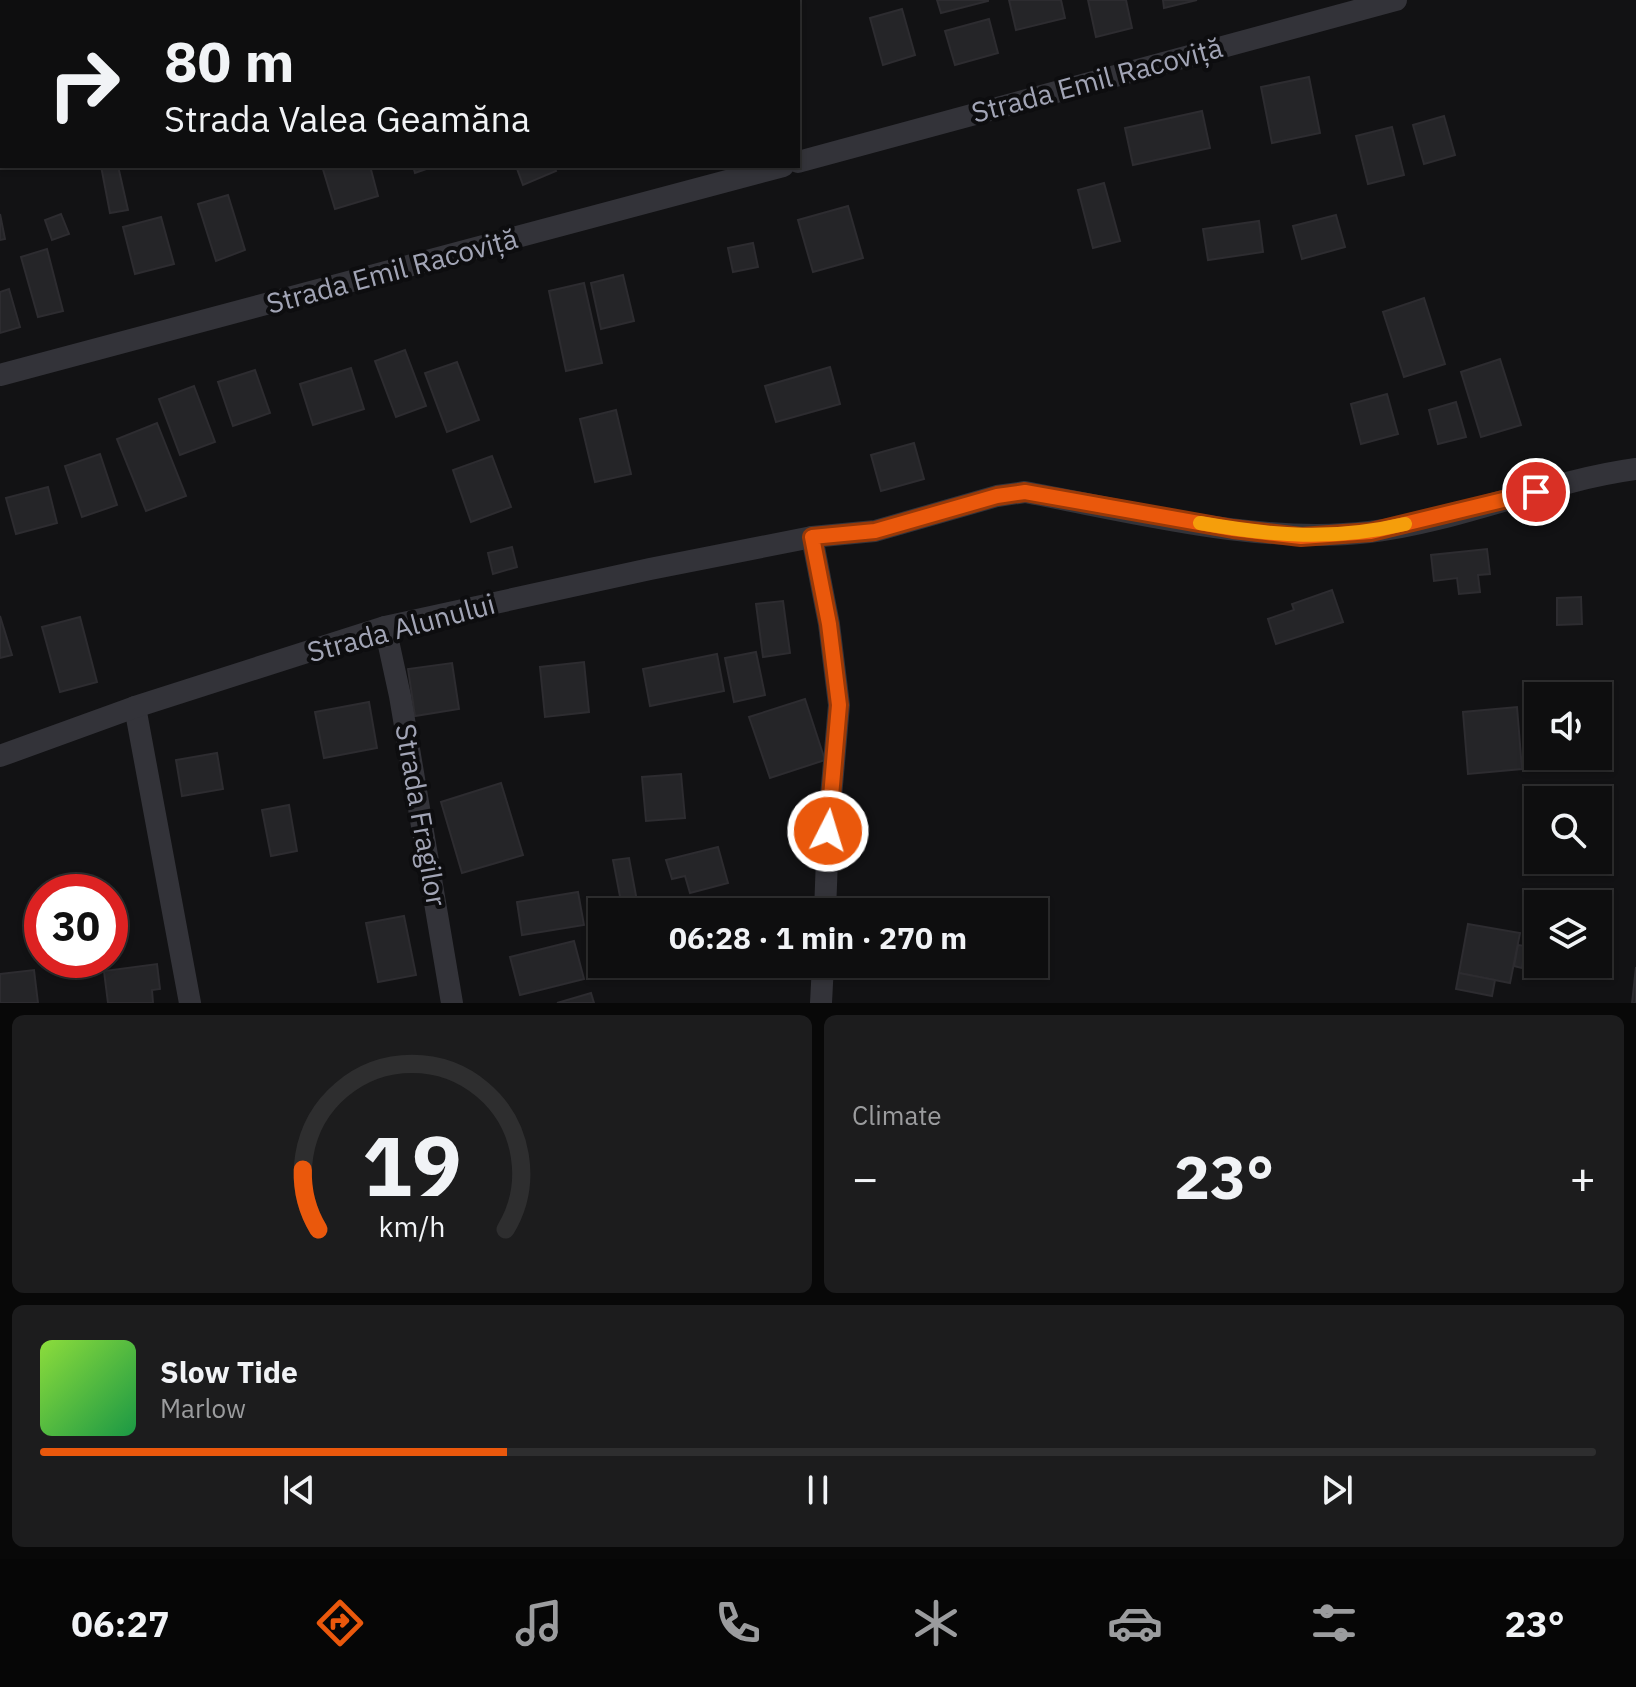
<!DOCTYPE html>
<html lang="en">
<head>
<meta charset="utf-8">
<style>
  body { margin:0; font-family:"IBM Plex Sans",sans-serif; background:#1c1c1d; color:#f1f3f6; height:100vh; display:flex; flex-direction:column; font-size:30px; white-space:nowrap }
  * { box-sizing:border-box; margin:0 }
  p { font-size:26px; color:#9b9c9e }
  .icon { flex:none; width:44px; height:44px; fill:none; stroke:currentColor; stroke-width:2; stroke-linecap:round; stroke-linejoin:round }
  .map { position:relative; height:1003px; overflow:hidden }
  .drawer { display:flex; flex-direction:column; gap:12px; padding:12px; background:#080808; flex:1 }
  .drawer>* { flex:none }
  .banner { position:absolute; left:0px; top:0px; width:800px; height:168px; box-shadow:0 2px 6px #0004,0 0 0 2px #2e2e2f; background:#0e0e0f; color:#f1f3f6; overflow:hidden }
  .tools { position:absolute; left:1524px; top:682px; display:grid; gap:16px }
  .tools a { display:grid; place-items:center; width:88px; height:88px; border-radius:0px; background:#0e0e0f; box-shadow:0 2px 6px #0004,0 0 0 2px #2e2e2f; font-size:40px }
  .speed { position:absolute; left:24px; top:874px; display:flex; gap:16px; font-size:40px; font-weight:700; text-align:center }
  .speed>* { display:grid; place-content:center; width:104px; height:104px; border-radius:50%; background:#0e0e0f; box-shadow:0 2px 6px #0004,0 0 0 2px #2e2e2f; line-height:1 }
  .speed .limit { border:12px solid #d22; background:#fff; color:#111 }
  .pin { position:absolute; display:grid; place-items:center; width:68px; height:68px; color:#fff; margin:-34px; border:4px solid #fff; border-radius:50%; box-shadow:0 2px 8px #0007 }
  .me { position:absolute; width:88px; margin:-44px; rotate:5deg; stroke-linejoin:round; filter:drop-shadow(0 0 6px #0008) }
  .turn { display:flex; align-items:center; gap:28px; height:168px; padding:0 32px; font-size:36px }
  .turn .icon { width:104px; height:104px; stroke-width:2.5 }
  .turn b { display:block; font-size:56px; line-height:68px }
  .big { font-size:60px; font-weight:700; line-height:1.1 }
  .drawer .tile { flex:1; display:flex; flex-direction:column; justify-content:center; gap:12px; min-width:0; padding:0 28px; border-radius:12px; background:#1c1c1d }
  .drawer .dial { align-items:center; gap:0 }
  .dial svg { height:208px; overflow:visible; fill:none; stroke:#2e2e2f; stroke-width:7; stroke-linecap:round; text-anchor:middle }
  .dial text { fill:#f1f3f6; stroke:none }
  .song { display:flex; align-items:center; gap:24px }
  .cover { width:96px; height:96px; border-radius:12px; background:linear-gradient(135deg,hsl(90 70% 55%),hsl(140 70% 35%)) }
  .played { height:8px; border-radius:4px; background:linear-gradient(90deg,#ea580c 30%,#2e2e2f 30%) }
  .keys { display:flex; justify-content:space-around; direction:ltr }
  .heat { display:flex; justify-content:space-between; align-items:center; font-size:44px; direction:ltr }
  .drawer .tiles { flex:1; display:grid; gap:12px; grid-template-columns:1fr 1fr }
  .tile:last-child { grid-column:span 2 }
  .trip { position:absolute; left:588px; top:898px; width:460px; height:80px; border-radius:0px; background:#0e0e0f; box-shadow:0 2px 6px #0004,0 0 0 2px #2e2e2f; font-weight:700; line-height:80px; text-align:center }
  .tab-bar { display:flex; height:128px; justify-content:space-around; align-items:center; background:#060606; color:#9b9c9e }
  .tab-bar .icon { width:56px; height:56px }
  .tab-bar .active { color:#ea580c }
  .tab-bar b { font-size:36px; color:#f1f3f6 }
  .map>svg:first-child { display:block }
</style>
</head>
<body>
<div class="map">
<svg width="1636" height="1003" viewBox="0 0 1636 1003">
  <rect width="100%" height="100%" fill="#121214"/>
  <g fill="#252528" stroke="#2d2c30" stroke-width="2">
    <polygon points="0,0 39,0 40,2 2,2 1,13"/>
    <polygon points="659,0 726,0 726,2 660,2"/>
    <polygon points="937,0 988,0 988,1 941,13"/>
    <polygon points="1009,0 1061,0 1065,18 1016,30"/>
    <polygon points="1088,0 1126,0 1132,28 1096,37"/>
    <polygon points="1163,0 1197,0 1164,8"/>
    <polygon points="902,9 915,55 883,65 870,18"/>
    <polygon points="989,19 998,53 955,65 945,31"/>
    <polygon points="1309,77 1320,133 1272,143 1261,87"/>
    <polygon points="1202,111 1210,148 1133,165 1125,128"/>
    <polygon points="1444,116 1455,155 1424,164 1413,125"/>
    <polygon points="1392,127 1404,175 1368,184 1356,136"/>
    <polygon points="101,166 118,166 128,210 110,213"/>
    <polygon points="322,166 370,166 378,196 335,209"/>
    <polygon points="413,166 435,166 415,173"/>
    <polygon points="516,166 554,166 556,171 523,185"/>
    <polygon points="1104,183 1120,241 1093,248 1078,190"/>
    <polygon points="228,195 245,250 216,261 198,204"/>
    <polygon points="848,206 863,258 813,272 798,220"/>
    <polygon points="0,214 5,239 0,240"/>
    <polygon points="61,214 69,234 52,240 45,220"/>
    <polygon points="1336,215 1345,247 1302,259 1293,226"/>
    <polygon points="161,217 174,264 135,274 123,227"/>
    <polygon points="1259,221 1263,252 1208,260 1203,229"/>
    <polygon points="753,243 758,267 733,272 728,248"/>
    <polygon points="47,249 63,311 38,317 21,257"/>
    <polygon points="623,275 634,321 601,329 591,283"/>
    <polygon points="584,283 602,363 566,371 549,291"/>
    <polygon points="9,289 20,327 0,333 0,292"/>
    <polygon points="1424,298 1445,364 1404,377 1383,312"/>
    <polygon points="405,350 426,406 396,417 375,361"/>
    <polygon points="1500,359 1521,425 1481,437 1461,372"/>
    <polygon points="457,362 479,420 447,432 425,373"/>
    <polygon points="830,367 840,404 776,422 765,386"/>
    <polygon points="351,368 364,409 313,425 300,384"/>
    <polygon points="255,370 270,413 233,426 218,382"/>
    <polygon points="194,386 215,442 180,455 159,399"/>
    <polygon points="1387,394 1398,434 1361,444 1351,404"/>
    <polygon points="1456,402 1466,437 1438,444 1429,410"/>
    <polygon points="616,410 631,474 595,482 580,419"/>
    <polygon points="157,423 186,496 146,511 117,439"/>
    <polygon points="914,443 924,479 881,491 871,455"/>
    <polygon points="100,454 117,505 82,517 65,466"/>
    <polygon points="492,456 511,507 471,522 453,470"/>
    <polygon points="48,487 57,523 16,534 6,498"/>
    <polygon points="512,547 517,567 493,574 488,553"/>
    <polygon points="1487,549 1490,574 1478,575 1480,592 1459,594 1457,578 1434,581 1431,555"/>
    <polygon points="1332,590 1343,622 1276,644 1268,619 1294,610 1292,604"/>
    <polygon points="1581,597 1582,624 1557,625 1557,598"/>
    <polygon points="783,601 790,653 763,657 756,604"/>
    <polygon points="0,616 12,655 0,658"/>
    <polygon points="80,617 97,682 60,692 42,627"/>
    <polygon points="756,652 765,695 734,702 725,658"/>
    <polygon points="717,654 724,691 650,706 643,669"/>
    <polygon points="584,662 589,712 545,717 540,667"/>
    <polygon points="452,663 459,709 415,716 408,669"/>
    <polygon points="805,699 825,760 770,778 749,717"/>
    <polygon points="369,702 377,748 324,758 315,712"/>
    <polygon points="1517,707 1522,769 1468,774 1463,712"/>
    <polygon points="217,753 223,789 182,796 176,760"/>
    <polygon points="681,774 685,818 646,821 642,777"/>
    <polygon points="501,783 523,855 462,873 441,802"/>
    <polygon points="289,805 297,851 271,856 262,810"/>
    <polygon points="718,847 728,883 690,893 685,876 672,879 666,860"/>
    <polygon points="629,858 639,912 623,912 613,860"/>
    <polygon points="578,892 584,925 522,935 517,902"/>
    <polygon points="404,916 416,975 378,982 366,923"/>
    <polygon points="1468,924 1520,933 1510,983 1459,973"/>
    <polygon points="574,941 584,979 520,995 510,957"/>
    <polygon points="1518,945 1525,946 1522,968 1514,966"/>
    <polygon points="157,964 160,989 152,990 153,1003 108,1003 104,971"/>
    <polygon points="1636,967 1636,1003 1632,1003"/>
    <polygon points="34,970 38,1003 0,1003 0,974"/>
    <polygon points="1459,973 1495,980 1492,996 1456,989"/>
    <polygon points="591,993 594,1003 557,1003"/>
  </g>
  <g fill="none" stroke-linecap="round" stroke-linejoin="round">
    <g stroke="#333339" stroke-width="22">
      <polyline points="218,2 229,0"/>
      <polyline points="0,41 2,41"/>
      <polyline points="798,162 1396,0"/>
      <polyline points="0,375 783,166"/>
      <polyline points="812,537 829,624 839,705 828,831 825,912"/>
      <polyline points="385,627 400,696 452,1003"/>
      <polyline points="135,707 190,1003"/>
      <path d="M0 756 135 707 385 627 650 569 812 537 875 531 997 496 1025 492C1134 512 1259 545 1369 532 1457 522 1547 481 1636 469"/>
      <polyline points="821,1003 823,964"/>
    </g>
  </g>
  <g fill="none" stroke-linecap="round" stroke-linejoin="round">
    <g stroke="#983908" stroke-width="20">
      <polyline id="route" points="828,831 839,705 829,624 812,537 875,531 997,496 1025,492 1233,529 1301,537 1371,532 1536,492"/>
    </g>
    <use href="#route" stroke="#ea580c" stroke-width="14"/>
    <path stroke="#f59e0b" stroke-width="14" d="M1200 523C1274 536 1332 541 1405 524"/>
  </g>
  <g text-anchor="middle" stroke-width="8" stroke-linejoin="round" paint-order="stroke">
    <g font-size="28" fill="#a2a5b6" stroke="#0d0d0f">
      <text transform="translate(1097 80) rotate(-15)" y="10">Strada Emil Racoviță</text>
      <text transform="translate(392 271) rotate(-15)" y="10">Strada Emil Racoviță</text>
      <text transform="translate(401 628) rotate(-15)" y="10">Strada Alunului</text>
      <text transform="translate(421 815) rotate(80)" y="10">Strada Fragilor</text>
    </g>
  </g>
</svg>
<div class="tools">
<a><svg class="icon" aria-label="sound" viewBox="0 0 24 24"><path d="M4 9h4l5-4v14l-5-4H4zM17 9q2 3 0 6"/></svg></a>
<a><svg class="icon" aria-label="search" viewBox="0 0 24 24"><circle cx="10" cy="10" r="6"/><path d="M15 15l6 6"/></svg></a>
<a><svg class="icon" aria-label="layers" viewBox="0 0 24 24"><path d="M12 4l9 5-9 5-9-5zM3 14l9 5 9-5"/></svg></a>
</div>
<div class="speed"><div class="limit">30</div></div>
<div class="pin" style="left:1536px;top:492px;background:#d93025"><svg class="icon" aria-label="arrive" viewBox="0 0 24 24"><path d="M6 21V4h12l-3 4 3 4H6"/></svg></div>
<svg class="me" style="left:828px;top:831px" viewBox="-20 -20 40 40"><circle r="17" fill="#ea580c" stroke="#fff" stroke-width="3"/><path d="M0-11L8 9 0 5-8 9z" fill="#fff"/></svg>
<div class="trip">06:28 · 1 min · 270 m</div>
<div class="banner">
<div class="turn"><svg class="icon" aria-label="right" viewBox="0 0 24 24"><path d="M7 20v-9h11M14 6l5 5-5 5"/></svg><div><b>80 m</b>Strada Valea Geamăna</div></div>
</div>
</div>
<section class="drawer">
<div class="tiles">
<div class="tile dial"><svg viewBox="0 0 100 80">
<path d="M14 69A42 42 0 1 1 86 69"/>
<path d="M14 69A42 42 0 0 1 8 46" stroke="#ea580c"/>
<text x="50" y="56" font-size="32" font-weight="700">19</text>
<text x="50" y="72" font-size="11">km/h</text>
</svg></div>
<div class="tile"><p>Climate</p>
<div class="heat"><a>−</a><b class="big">23°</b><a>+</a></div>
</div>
<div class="tile">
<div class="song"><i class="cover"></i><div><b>Slow Tide</b><p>Marlow</p></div></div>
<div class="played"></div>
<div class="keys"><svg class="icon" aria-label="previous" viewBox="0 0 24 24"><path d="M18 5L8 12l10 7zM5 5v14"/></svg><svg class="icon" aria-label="pause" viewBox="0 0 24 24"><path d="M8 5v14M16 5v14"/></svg><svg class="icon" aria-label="next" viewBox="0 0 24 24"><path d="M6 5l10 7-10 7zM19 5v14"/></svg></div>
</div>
</div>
</section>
<nav class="tab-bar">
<b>06:27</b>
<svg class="icon active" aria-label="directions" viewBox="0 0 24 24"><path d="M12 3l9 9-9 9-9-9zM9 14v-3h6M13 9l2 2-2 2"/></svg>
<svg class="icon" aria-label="music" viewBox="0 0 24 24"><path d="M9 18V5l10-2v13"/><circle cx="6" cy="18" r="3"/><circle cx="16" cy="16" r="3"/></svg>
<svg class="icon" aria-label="phone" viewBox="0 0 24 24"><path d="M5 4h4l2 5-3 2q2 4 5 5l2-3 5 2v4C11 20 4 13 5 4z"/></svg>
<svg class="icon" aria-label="climate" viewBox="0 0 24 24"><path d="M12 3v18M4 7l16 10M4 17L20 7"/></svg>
<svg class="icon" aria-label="car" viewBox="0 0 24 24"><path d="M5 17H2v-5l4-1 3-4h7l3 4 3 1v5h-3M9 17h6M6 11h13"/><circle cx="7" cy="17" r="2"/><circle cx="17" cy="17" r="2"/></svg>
<svg class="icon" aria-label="filters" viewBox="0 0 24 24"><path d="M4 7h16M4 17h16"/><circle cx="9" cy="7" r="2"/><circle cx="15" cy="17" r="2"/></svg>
<b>23°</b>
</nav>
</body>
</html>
